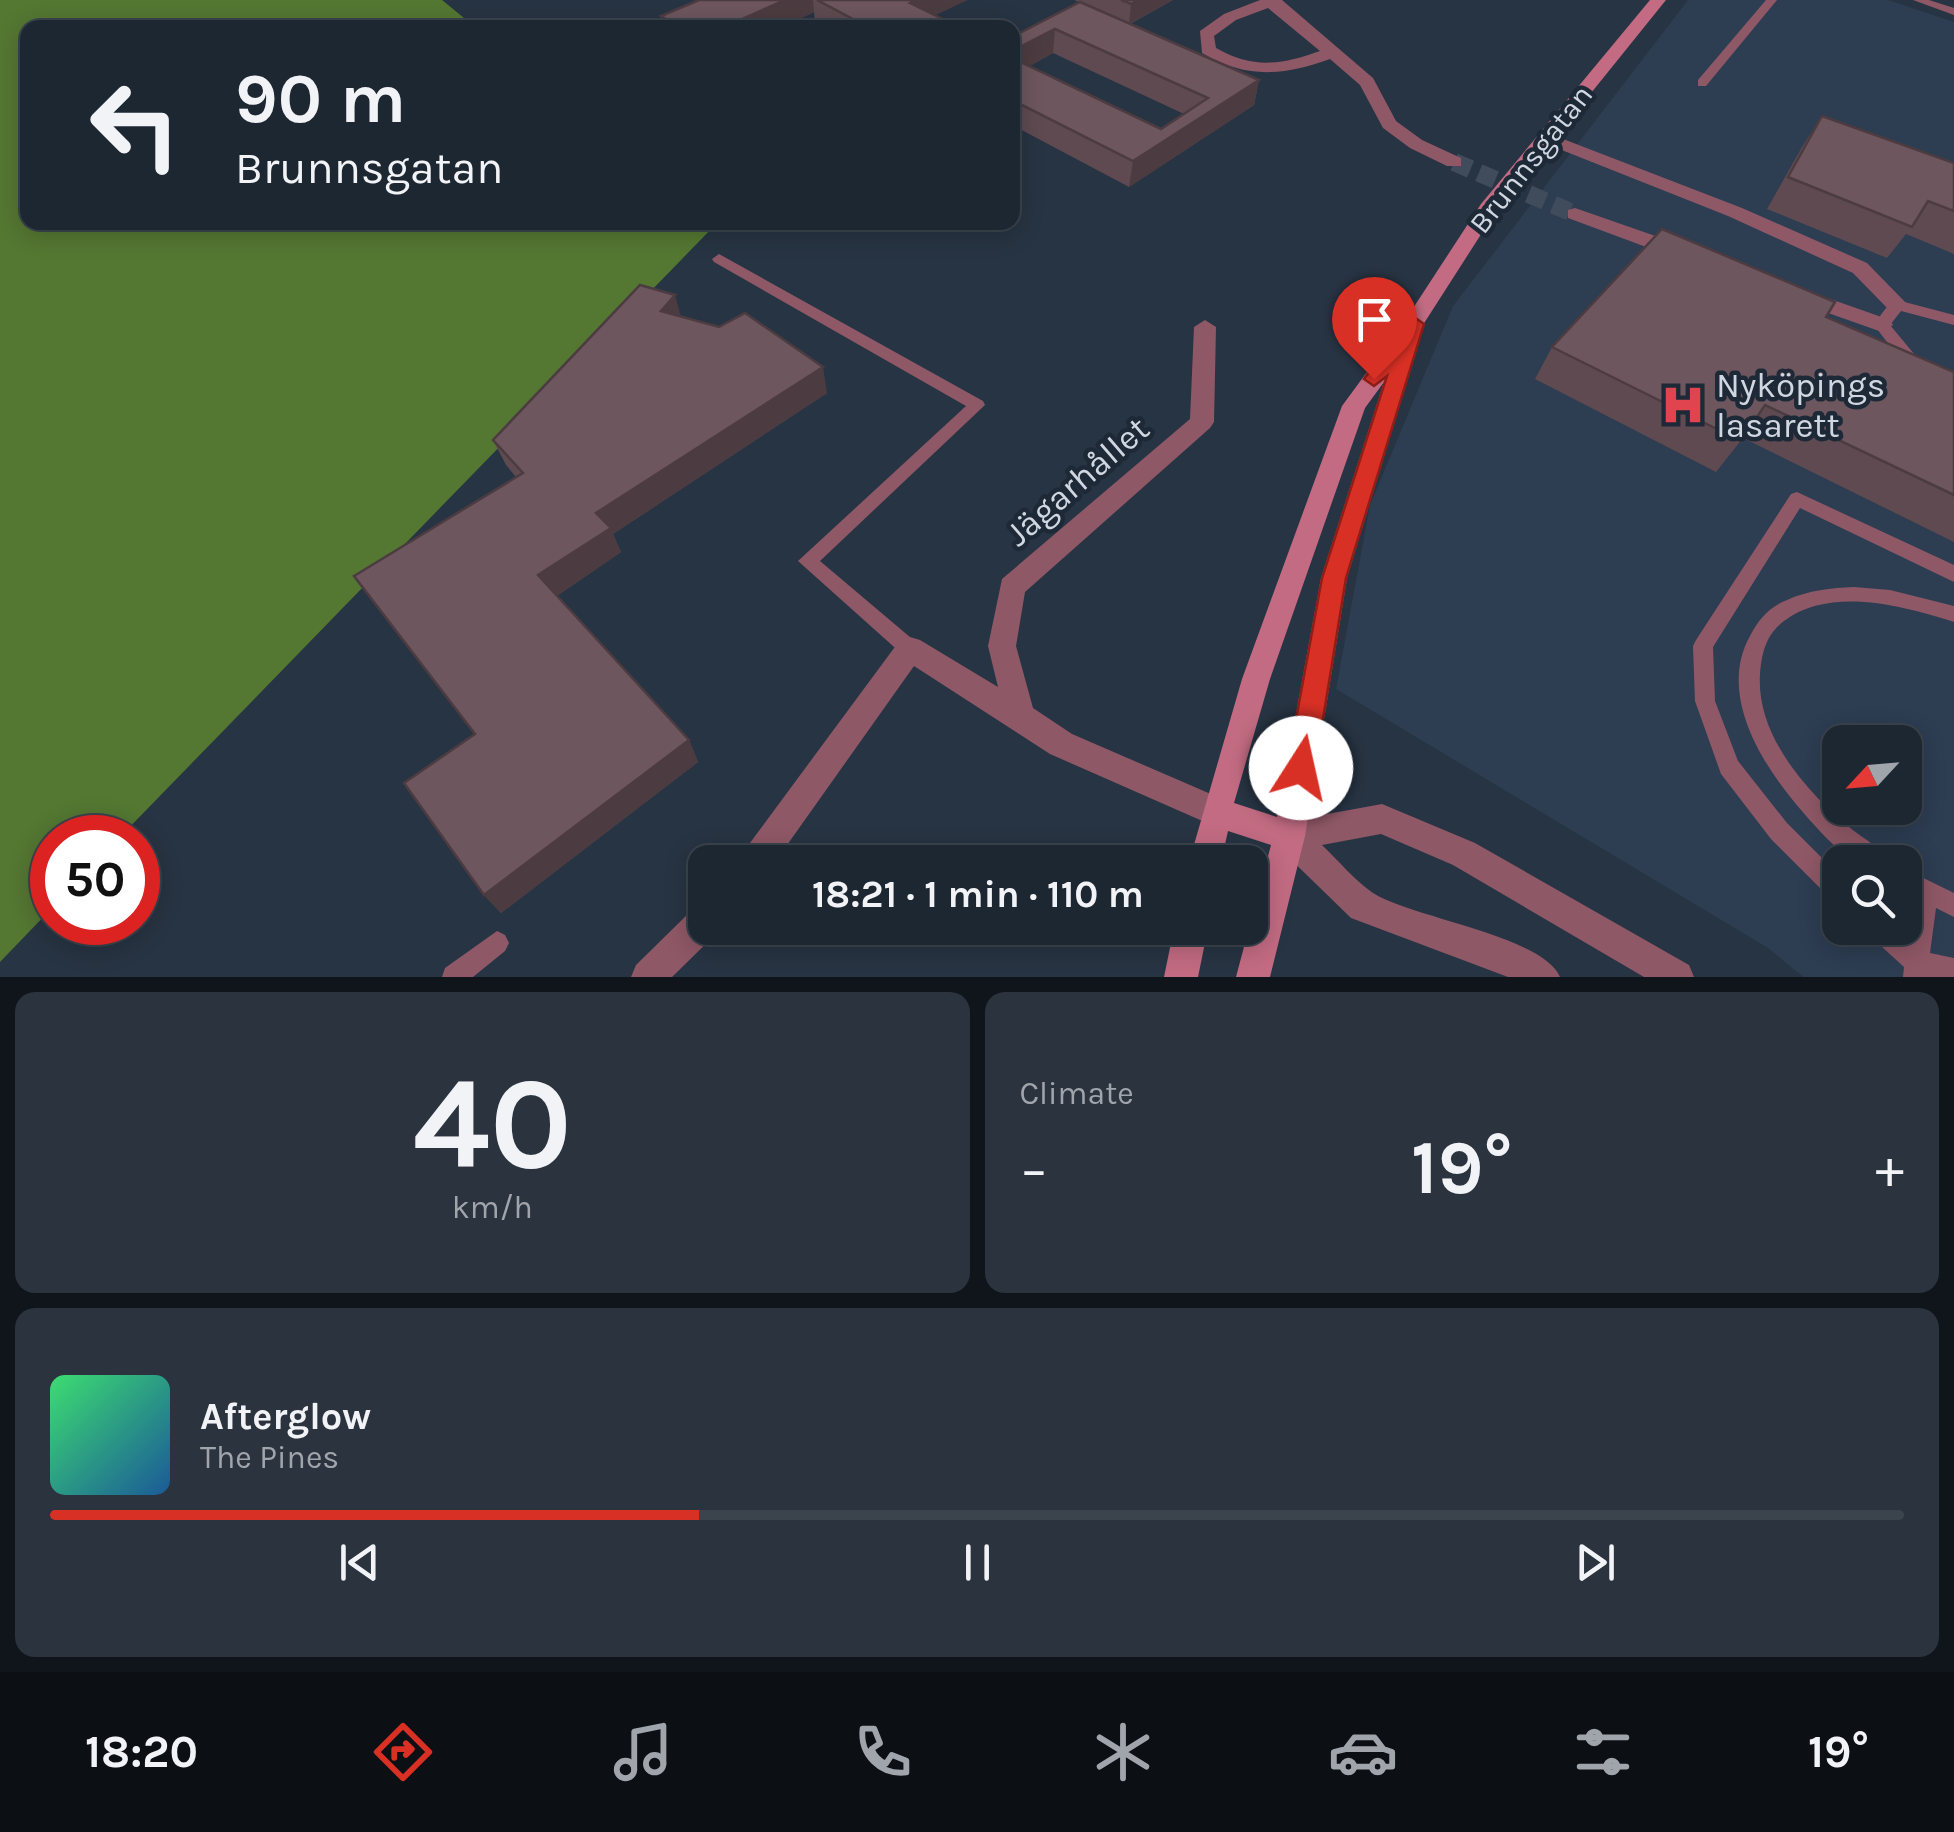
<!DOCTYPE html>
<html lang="en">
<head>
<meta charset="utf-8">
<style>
  body { margin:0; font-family:Karla,sans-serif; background:#2a333e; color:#f1f3f6; height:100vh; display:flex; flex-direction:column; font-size:38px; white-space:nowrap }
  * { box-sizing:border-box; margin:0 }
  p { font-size:32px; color:#a0a5ac }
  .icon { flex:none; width:55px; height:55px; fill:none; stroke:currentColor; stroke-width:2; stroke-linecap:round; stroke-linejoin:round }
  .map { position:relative; height:977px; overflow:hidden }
  .drawer { display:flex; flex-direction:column; gap:15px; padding:15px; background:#10151c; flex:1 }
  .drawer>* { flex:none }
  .banner { position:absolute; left:20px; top:20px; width:1000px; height:210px; border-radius:20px; box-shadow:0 5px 25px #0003,0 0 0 2px #3b444d; background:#1d2732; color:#f1f3f6; overflow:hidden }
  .needle { width:65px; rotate:244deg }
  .buttons { position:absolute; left:1822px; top:725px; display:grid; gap:20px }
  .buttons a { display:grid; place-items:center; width:100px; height:100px; border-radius:20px; background:#1d2732; box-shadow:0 5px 25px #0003,0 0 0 2px #3b444d; font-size:50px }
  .speed { position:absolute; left:30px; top:815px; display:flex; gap:20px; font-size:50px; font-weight:700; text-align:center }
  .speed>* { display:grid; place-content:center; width:130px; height:130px; border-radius:50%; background:#1d2732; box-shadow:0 5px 25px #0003,0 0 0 2px #3b444d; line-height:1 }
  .speed .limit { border:15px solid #d22; background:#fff; color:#111 }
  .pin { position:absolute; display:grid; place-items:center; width:85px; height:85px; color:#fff; margin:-102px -42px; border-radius:50% 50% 50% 0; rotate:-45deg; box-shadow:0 0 10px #0007 }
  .pin .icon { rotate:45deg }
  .me { position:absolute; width:110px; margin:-55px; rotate:10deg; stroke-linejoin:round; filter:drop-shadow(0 0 8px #0008) }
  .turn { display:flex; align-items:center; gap:35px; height:210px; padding:0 50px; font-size:45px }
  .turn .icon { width:130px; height:130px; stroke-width:2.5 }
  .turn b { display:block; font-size:70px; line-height:85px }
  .big { font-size:75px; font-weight:700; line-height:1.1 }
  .drawer .widget { flex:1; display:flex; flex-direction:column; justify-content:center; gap:15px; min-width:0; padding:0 35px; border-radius:20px; background:#2a333e }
  .drawer .dial { align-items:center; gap:0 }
  .dial b { font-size:130px; line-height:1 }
  .song { display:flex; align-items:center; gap:30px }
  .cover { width:120px; height:120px; border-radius:15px; background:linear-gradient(135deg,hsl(140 70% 55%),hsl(210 70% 35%)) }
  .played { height:10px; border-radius:5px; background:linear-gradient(90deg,#d93025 35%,#3b444d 35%) }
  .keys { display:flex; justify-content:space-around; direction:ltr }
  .heat { display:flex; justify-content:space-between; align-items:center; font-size:55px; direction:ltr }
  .drawer .tiles { flex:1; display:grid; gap:15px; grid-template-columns:1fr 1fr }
  .widget:last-child { grid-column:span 2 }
  .trip { position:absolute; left:688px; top:845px; width:580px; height:100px; border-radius:20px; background:#1d2732; box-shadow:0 5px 25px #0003,0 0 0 2px #3b444d; font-weight:700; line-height:100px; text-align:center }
  .dock { display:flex; height:160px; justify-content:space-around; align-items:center; background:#0c1014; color:#a0a5ac }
  .dock .icon { width:70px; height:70px }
  .dock .selected { color:#d93025 }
  .dock b { font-size:45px; color:#f1f3f6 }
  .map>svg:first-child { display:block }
</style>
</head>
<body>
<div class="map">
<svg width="1954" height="977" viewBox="0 0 1954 977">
  <rect width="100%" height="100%" fill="#273443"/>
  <path fill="#2d3d52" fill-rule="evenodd" d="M1688 0H1888L1954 22V977H1803L1768 948 1336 689 1370 505 1453 306ZM1840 742H1905V808H1840ZM1840 862H1905V928H1840Z"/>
  <polygon fill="#547732" points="0,0 442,0 475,27 28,28 28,222 717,223 120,837 52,838 52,908 0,962"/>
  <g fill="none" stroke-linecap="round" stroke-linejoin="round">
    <polyline stroke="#404c5b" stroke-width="18" stroke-dasharray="18 9" stroke-linecap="butt" points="1454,162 1575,214"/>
    <g fill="#8f5866" fill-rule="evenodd">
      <polygon points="1766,0 1777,0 1706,86 1698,86 1698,80"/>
      <polygon points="1913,0 1929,0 1954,8 1954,15"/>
      <polygon points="719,254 983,401 985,405 820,561 917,643 920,649 917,655 910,657 903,655 798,561 966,406 714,262 712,259"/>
      <path d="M1897 300 1954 315V325L1901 311 1890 325 1915 355 1954 373V385L1903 363 1877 329 1874 325C1880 317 1887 303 1897 300Z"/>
      <polygon points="1797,492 1954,565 1954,582 1800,508 1713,647 1715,701 1738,761 1787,823 1840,876 1840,903 1832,900 1771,839 1721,774 1695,701 1693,646 1696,640 1791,494"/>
      <path d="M1854 587 1890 590 1954 606V622C1903 606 1831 586 1784 621 1766 635 1762 652 1760 674 1756 735 1806 791 1849 827 1862 838 1883 848 1888 862 1879 862 1866 865 1858 862 1840 855 1813 824 1801 810 1763 766 1717 695 1750 636 1758 620 1769 607 1787 600 1809 590 1831 588 1854 587Z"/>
      <polygon points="1905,869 1954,893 1954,917 1936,908 1930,953 1954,958 1954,977 1903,977 1904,967 1870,936 1866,928 1895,928 1908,939 1914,897 1905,892"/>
      <polygon points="497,931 505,935 509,943 505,951 473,977 442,977 445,968"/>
    </g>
    <g fill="#8f5866" fill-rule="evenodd">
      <path d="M1260 0H1282L1373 78 1396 121 1422 140 1461 158V166H1447L1410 148 1383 128 1360 85 1330 59C1283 76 1246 79 1202 53L1200 31 1224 14ZM1268 8 1320 51C1281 65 1253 69 1216 48L1214 36 1236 20Z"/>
      <polygon points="1545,132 1742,208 1867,263 1908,305 1905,310 1889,310 1853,273 1728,216 1539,141 1536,137"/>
      <polygon points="1575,208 1687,247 1690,252 1680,258 1673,257 1568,218 1568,210"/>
      <polygon points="1802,289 1890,320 1893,325 1882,332 1794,301 1791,296 1794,291"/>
      <polygon points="1205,320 1216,327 1214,422 1210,428 1025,592 1016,646 1033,708 1072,734 1227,801 1232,812 1227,823 1216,827 1050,754 914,666 775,862 739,862 744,851 900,640 910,637 920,640 998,687 988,646 1002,579 1190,419 1194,327"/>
      <path d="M1382 804 1475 843 1689 965 1694 977H1644L1453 865 1381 834 1322 845C1338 860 1355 881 1373 893 1413 918 1543 936 1560 977H1508L1351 918 1278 847 1273 836 1278 825 1289 821Z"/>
      <polygon points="705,904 705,928 719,928 717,933 672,977 631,977 636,965 693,909"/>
    </g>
    <g fill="#c26b82" fill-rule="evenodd">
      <path d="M1650 0H1666L1496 211 1412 342 1417 348 1347 578 1305 836 1270 977H1236L1271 845 1228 831 1221 862H1189L1242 679 1342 406 1406 319 1481 204ZM1384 382 1321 578 1277 817 1234 803 1270 679 1365 408Z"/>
      <polygon points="1174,928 1208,928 1198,977 1164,977"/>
    </g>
  </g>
  <g fill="#5e4a50" fill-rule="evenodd">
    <polygon points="699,0 967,0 935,15 961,28 826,28 815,22 814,12 781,28 664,28 661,16"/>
    <path d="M1074 0H1173L1130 24 1259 80 1254 105 1129 187 1012 125V37L1079 2ZM1053 53 1184 114 1161 129 1030 66Z"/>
    <polygon points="1822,116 1954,163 1954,254 1906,234 1887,258 1767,209 1802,147"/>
    <polygon points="681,317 827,393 613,534 621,552 557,596 689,740 698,762 501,913 484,895 475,734 516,477 506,465 493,440"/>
    <polygon points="1826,317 1954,372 1954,542 1743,438 1716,472 1535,379 1552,347"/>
  </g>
  <g fill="#4c3c41">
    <polygon points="785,0 813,0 814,12 781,28 722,28"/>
    <polygon points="916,0 967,0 911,27 910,3"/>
    <polygon points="1140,0 1173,0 1129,24 1131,4"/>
    <polygon points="1055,29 1053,53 1012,76 1012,51"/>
    <polygon points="1259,80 1254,105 1129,187 1133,161"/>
    <polygon points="675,295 682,321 661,311"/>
    <polygon points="823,367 827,393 613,534 621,552 551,600 538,575 596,513"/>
    <polygon points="689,740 698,762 501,913 484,895"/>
  </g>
  <g fill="#6d565d" stroke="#4c3c41" stroke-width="2.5">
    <polygon points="699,0 785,0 722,28 681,28 661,16"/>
    <polygon points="817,0 916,0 910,3 961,28 870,28"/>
    <polygon points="1121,0 1140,0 1131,4"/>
    <polygon points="1080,2 1259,80 1133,161 1012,100 1012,58 1161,129 1208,98 1055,29 1012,51 1012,37"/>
    <polygon points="1822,116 1954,163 1954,211 1928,201 1912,227 1788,177"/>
    <polygon points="1662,229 1835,302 1826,317 1954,372 1954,495 1765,405 1741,441 1552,347"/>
    <polygon points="640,285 675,295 661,311 719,327 745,313 823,367 596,513 611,528 538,575 689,740 484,895 404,783 475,734 354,576 523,473 493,440"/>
  </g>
  <polygon fill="#d93025" stroke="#8d1f18" stroke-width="2.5" points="1414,317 1424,324 1346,578 1315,768 1311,777 1301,781 1291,777 1287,768 1322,578 1387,376 1374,386 1364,379 1407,319"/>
  <defs>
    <g id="hospital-bare" transform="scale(3.45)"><path d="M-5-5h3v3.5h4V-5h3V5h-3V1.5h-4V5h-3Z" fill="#e0444e" stroke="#1e2938" stroke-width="2.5" paint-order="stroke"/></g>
  </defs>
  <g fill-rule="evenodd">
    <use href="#hospital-bare" x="1683" y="405"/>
  </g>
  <g text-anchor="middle" stroke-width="9" stroke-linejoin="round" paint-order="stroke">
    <g font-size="30" fill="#d0d7e1" stroke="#1e2938">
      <text transform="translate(1531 159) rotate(-52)" y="10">Brunnsgatan</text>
    </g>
    <g font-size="35" fill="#d0d7e1" stroke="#1e2938" text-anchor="start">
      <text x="1716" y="397">Nyköpings<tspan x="1716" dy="40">lasarett</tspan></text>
    </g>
    <g font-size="35" fill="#d0d7e1" stroke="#1e2938">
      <text transform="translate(1077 481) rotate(-41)" y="12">Jägarhållet</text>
    </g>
  </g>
</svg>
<div class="buttons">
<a><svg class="needle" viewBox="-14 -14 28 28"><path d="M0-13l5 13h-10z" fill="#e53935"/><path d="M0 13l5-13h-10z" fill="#a0a5ac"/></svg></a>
<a><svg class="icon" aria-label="search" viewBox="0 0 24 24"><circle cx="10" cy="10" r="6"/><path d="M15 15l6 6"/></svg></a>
</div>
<div class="speed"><div class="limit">50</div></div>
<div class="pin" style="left:1374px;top:379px;background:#d93025"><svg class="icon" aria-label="arrive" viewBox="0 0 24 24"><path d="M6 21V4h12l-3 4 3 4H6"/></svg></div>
<svg class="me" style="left:1301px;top:768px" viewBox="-20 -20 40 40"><circle r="19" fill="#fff"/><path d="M0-13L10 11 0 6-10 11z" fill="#d93025"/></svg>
<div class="trip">18:21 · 1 min · 110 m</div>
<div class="banner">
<div class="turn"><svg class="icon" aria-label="left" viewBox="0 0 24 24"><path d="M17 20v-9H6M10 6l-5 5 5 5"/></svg><div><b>90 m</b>Brunnsgatan</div></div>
</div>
</div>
<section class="drawer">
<div class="tiles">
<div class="widget dial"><b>40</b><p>km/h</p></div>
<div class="widget"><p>Climate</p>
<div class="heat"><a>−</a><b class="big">19°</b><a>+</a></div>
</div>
<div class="widget">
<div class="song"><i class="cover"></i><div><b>Afterglow</b><p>The Pines</p></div></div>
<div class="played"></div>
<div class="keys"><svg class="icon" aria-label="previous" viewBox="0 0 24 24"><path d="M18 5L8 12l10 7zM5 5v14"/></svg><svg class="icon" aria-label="pause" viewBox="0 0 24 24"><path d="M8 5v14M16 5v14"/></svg><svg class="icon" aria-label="next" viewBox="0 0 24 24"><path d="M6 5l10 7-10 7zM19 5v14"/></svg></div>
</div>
</div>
</section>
<nav class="dock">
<b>18:20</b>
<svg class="icon selected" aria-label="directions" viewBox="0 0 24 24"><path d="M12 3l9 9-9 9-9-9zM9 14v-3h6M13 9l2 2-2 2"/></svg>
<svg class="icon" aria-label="music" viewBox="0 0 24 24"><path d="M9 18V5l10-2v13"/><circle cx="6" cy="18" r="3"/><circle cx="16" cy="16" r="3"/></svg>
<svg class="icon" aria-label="phone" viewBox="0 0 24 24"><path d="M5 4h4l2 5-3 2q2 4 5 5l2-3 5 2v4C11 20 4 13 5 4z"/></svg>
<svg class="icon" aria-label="climate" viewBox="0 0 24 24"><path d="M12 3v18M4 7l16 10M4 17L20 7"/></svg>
<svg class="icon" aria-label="car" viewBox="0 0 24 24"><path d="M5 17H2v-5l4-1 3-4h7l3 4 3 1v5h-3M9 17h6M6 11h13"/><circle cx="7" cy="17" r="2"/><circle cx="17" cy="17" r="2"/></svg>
<svg class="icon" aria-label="filters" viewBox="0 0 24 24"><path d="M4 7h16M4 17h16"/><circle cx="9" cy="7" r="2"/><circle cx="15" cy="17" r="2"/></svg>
<b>19°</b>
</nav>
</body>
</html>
